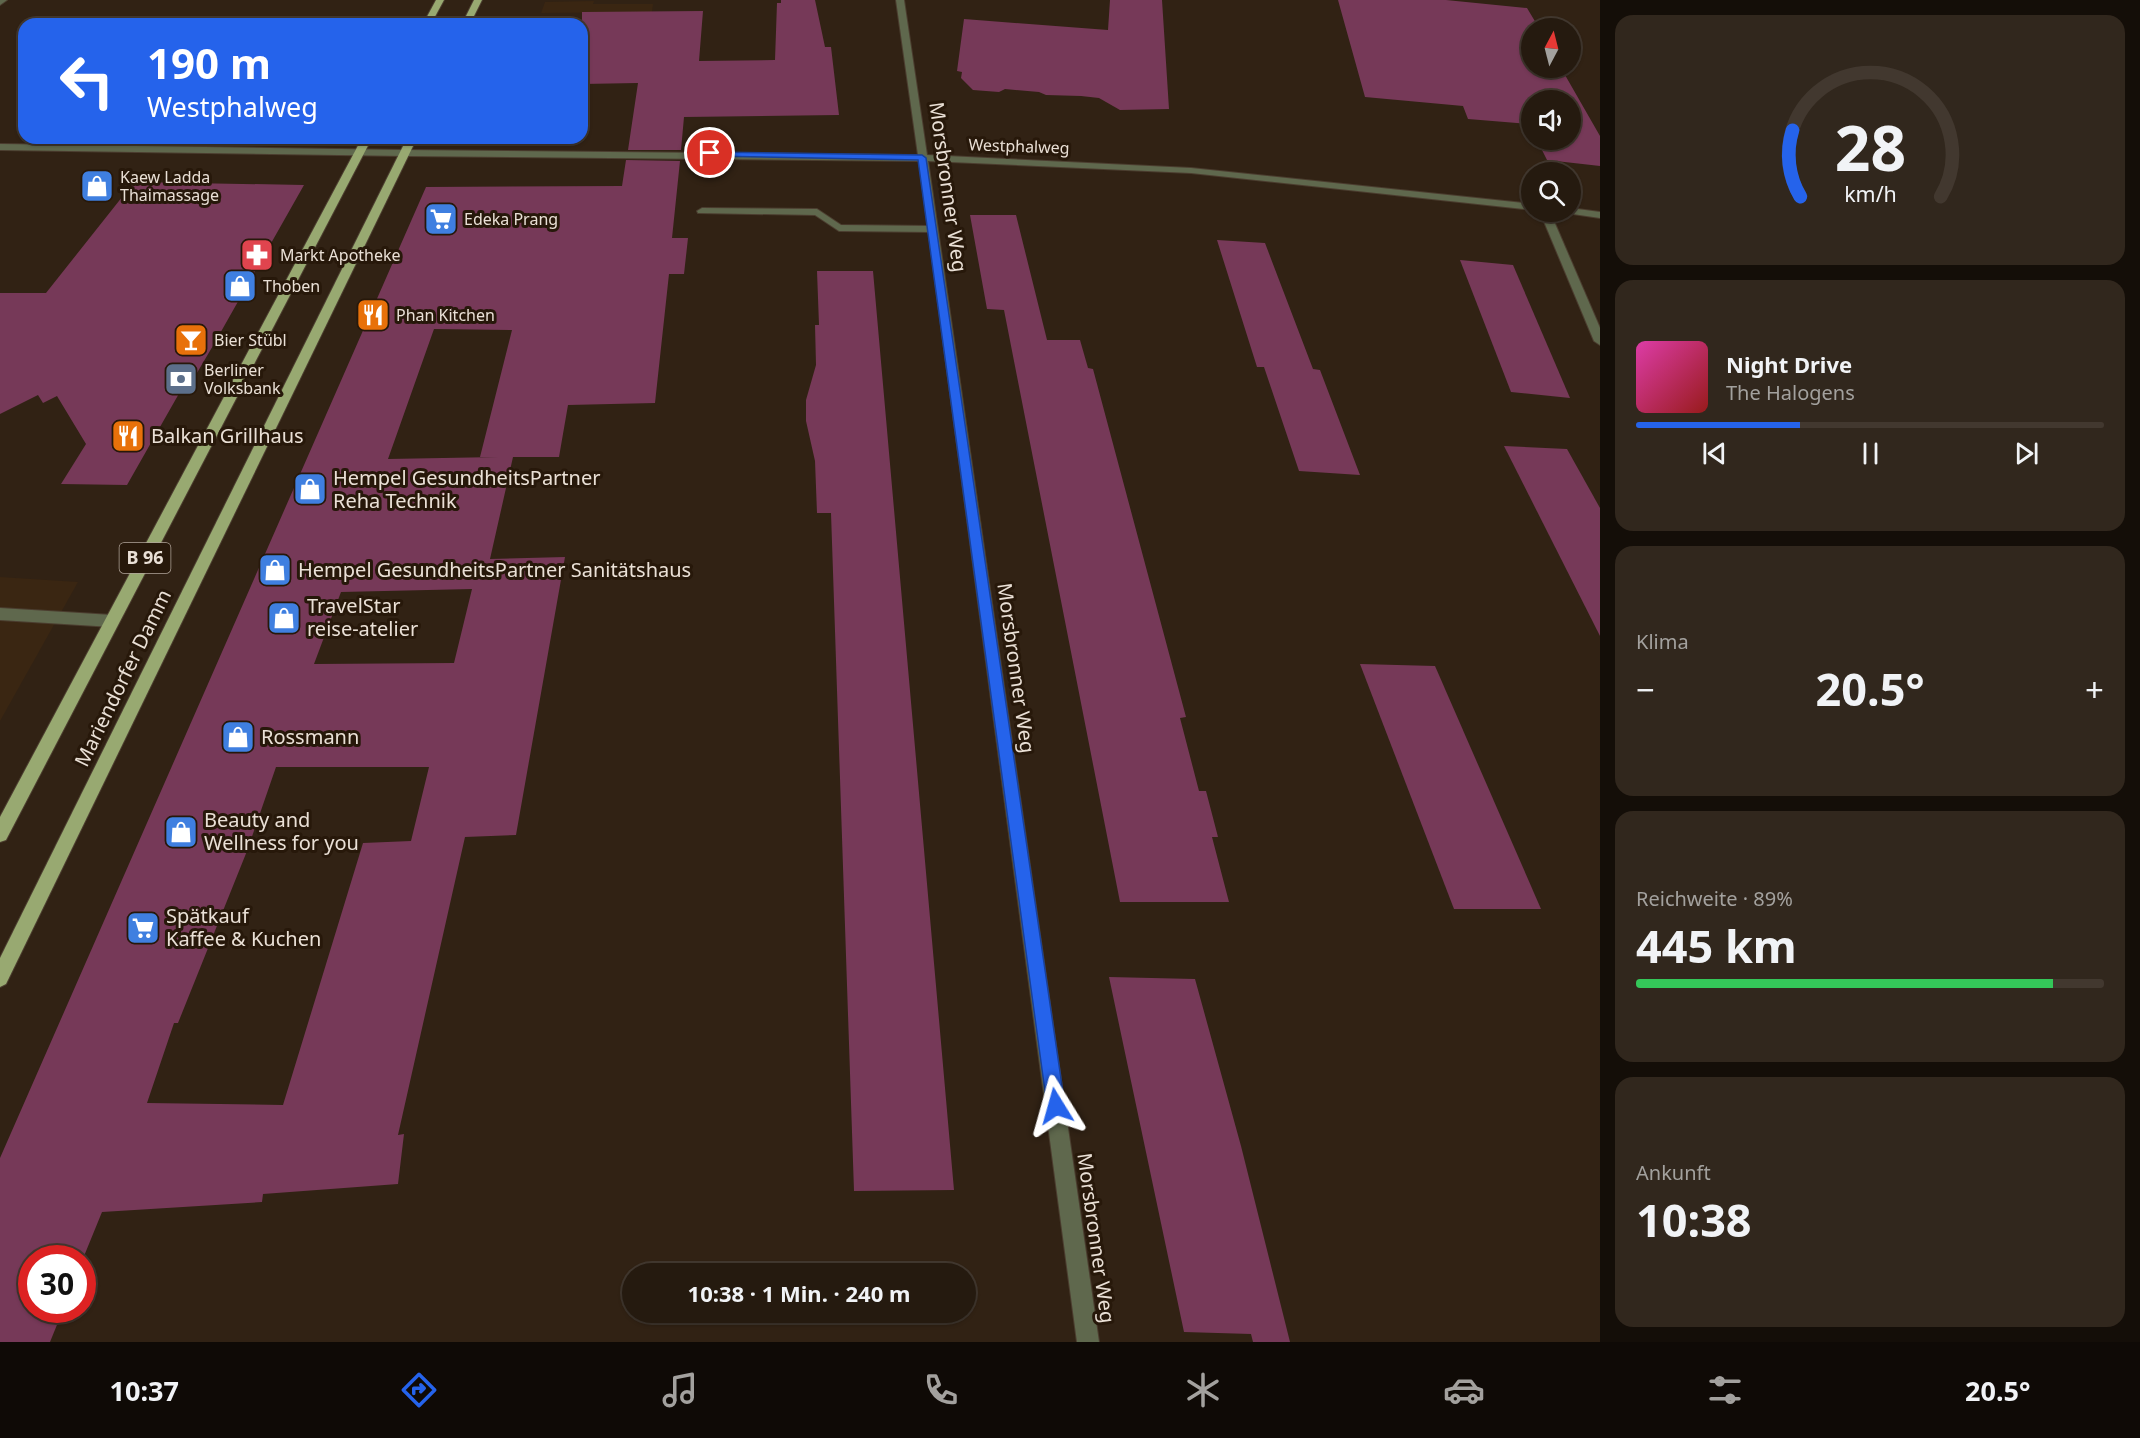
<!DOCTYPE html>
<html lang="de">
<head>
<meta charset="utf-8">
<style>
  body { margin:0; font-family:"Noto Sans",sans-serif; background:#31271d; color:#f1f3f6; height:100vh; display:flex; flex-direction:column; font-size:22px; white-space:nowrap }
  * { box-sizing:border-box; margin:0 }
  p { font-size:20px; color:#a3a19e }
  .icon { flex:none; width:33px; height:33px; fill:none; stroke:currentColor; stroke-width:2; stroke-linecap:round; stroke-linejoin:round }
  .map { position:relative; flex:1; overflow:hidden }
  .side { display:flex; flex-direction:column; gap:15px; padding:15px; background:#140e08; width:540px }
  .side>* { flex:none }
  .guide { position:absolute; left:18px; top:18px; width:570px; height:126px; border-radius:18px; box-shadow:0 2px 4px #0004,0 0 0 2px #42382f; background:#2563eb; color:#fff; overflow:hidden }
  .needle { width:39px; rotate:7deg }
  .controls { position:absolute; left:1521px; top:18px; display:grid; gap:12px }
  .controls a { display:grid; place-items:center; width:60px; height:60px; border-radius:50%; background:#251a0f; box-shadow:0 2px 4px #0004,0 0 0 2px #42382f; font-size:30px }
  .speed { position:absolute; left:18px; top:1245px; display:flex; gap:12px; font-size:30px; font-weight:700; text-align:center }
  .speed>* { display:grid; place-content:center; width:78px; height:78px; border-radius:50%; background:#251a0f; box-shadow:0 2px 4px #0004,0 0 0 2px #42382f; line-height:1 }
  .speed .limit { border:9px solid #d22; background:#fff; color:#111 }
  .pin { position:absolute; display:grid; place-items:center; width:51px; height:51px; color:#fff; margin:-26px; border:3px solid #fff; border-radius:50%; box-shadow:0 2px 6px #0007 }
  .me { position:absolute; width:66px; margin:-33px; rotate:352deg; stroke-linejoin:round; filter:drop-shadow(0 0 4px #0008) }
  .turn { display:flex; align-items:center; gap:21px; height:126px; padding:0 30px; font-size:27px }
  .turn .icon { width:78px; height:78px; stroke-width:2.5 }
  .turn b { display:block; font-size:42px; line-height:51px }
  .big { font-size:45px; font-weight:700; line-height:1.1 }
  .side .tile { flex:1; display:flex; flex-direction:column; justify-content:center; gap:9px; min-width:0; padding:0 21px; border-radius:18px; background:#31271d }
  .side .dial { align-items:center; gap:0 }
  .dial svg { height:156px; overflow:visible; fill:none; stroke:#42382f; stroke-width:7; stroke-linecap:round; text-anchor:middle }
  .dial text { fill:#f1f3f6; stroke:none }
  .song { display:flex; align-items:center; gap:18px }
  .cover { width:72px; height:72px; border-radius:9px; background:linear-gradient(135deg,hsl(320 70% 55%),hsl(0 70% 35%)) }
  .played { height:6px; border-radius:3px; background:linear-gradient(90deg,#2563eb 35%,#42382f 35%) }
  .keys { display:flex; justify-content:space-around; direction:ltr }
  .heat { display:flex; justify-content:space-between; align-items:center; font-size:33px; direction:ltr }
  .charge { height:9px; border-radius:4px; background:linear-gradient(90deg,#34c759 89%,#42382f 0) }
  .trip { position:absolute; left:622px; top:1263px; width:354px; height:60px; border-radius:30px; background:#251a0f; box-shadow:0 2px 4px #0004,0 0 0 2px #42382f; font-weight:700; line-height:60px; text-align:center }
  .menu { display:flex; height:96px; justify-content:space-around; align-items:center; background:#0f0a06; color:#a3a19e }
  .menu .icon { width:42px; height:42px }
  .menu .selected { color:#2563eb }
  .menu b { font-size:27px; color:#f1f3f6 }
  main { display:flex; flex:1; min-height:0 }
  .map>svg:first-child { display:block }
</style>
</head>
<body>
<main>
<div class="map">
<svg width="1600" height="1342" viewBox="0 0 1600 1342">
  <rect width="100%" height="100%" fill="#312214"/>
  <g fill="#3a2612">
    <polygon points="594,1 593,4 653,4 652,12 541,13 545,2"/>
    <polygon points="0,577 78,582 0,721"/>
  </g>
  <g fill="#763958" fill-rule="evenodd">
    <polygon points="781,0 815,0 825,47 831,47 839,115 684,117 681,150 628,150 638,83 582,84 582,12 703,11 699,61 775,60 777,3 781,3"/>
    <polygon points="1110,0 1162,0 1169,109 1120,110 1099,98 1081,96 1046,95 1039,92 1005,89 999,92 973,90 961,78 962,72 957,71 964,19 1108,30"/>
    <polygon points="1338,0 1446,0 1527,8 1539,28 1532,28 1532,68 1561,68 1600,136 1600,166 1547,160 1537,140 1570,140 1570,100 1532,100 1532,129 1529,124 1468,119 1463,106 1365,97"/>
    <path d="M626 160 680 161 672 238H688L684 274H669L655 403 568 405 559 457H513L490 559 565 557 516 835 465 837 398 1135 404 1134 398 1184 263 1194 262 1202 102 1212 82 1261V1258H32V1310H63L50 1342H0V1158L426 187 622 186ZM434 329 512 330 480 457H498L388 459ZM472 589 454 663 314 664 341 592ZM276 767H429L411 841 363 843 283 1105 147 1103 174 1023H178L247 851Z"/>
    <polygon points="134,182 304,185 214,344 191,383 185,383 127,485 61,484 86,444 57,396 43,403 38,395 0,414 0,293 46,293"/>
    <polygon points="970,215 1016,215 1047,340 1080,340 1088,368 1093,369 1186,717 1180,718 1199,791 1206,791 1218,837 1212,837 1229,902 1120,902 1004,310 987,309"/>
    <polygon points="1217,240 1265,243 1313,369 1320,370 1360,475 1299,471 1264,367 1257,367"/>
    <polygon points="1460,260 1513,265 1570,398 1511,392"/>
    <polygon points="817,271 873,271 954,1190 854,1191 831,513 817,513 815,461 806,421 806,400 816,365 815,325 819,325"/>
    <polygon points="1504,446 1567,449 1600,508 1600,636"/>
    <polygon points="1360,664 1435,666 1541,909 1454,909"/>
    <polygon points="1109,977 1195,979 1241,1146 1290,1342 1253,1342 1251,1334 1184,1332"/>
  </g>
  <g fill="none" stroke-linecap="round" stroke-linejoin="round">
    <g stroke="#4b3d2f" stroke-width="2">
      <g id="service">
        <polygon points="702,208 817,209 841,225 932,226 937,229 932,232 839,231 815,215 698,213 697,211"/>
        <polygon points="0,608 112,615 117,617 119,621 117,625 112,627 0,620"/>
      </g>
    </g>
    <g stroke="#4b3d2f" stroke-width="2">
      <g id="minor">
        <polygon points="0,0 7,0 0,5"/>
        <polygon points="896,0 904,0 927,155 1191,168 1532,204 1532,210 1191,173 928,161 1099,1342 1077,1342 919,161 405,156 400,153 405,150 918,155"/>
        <polygon points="1570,208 1600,212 1600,218 1566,213 1565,212 1570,212"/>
        <polygon points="1540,212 1550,212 1600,328 1600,345 1594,341"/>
      </g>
    </g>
    <g stroke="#4b3d2f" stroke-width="2">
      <polygon id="tertiary" points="0,144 405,150 410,153 405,156 0,150"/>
    </g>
    <g stroke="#4b3d2f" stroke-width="2">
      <g id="primary">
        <polygon points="436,0 444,0 431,24 423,24"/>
        <polygon points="474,0 482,0 470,24 462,24"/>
        <polygon points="362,138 372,138 6,840 0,842 0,817"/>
        <polygon points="407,138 417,138 6,984 0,987 0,958"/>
      </g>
    </g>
    <use href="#service" fill="#5f684d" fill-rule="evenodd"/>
    <use href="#minor" fill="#5f684d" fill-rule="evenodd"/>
    <use href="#tertiary" fill="#5f684d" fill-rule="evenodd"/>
    <use href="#primary" fill="#98a971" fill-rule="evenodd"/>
  </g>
  <polygon fill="#2563eb" stroke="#184099" stroke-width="1.5" points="707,152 922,155 926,158 1065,1106 1063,1112 1056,1114 1050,1112 1047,1106 918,160 710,156"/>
  <defs>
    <g id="shop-square" transform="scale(1.725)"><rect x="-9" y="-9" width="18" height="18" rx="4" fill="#3f7fe0" stroke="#27180a"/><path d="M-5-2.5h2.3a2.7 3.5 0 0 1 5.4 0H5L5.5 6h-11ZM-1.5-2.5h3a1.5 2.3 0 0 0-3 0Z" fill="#fff"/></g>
    <g id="supermarket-square" transform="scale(1.725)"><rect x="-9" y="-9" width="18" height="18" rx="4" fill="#3f7fe0" stroke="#27180a"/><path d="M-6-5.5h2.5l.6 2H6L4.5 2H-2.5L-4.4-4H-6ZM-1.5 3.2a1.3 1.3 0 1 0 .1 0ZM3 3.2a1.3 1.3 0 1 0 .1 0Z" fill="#fff"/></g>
    <g id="pharmacy-square" transform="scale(1.725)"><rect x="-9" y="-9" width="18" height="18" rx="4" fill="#e0444e" stroke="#27180a"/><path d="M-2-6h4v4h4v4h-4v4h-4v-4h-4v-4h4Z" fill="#fff"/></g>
    <g id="restaurant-square" transform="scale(1.725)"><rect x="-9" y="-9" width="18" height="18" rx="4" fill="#e8710a" stroke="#27180a"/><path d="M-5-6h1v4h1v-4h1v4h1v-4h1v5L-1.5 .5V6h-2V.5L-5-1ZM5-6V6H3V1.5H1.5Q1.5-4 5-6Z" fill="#fff"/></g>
    <g id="bar-square" transform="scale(1.725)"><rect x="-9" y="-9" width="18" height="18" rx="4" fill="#e8710a" stroke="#27180a"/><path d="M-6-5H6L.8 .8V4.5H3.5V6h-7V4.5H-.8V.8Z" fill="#fff"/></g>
    <g id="bank-square" transform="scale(1.725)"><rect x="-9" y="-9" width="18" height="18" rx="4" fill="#5c6f8a" stroke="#27180a"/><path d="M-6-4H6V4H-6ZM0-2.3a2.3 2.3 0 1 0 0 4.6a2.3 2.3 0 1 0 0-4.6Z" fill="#fff"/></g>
  </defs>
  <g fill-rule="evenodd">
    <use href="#shop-square" x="97" y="186"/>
    <use href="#supermarket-square" x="441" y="219"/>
    <use href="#pharmacy-square" x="257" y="255"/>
    <use href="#shop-square" x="240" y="286"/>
    <use href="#restaurant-square" x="373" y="315"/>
    <use href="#bar-square" x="191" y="340"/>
    <use href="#bank-square" x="181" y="379"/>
    <use href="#restaurant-square" x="128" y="436"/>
    <use href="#shop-square" x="310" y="489"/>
    <use href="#shop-square" x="275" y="570"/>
    <use href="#shop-square" x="284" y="618"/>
    <use href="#shop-square" x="238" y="737"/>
    <use href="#shop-square" x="181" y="832"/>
    <use href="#supermarket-square" x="143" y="928"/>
  </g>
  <g text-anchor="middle" stroke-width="6" stroke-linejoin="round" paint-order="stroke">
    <g font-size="16" fill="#eae0d6" stroke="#27180a">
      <text transform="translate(1019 146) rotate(2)" y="6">Westphalweg</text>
    </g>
    <g font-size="16" fill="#eae0d6" stroke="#27180a" text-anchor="start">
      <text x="120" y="183">Kaew Ladda<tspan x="120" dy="18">Thaimassage</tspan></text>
      <text x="464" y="225">Edeka Prang</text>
      <text x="280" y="261">Markt Apotheke</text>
      <text x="263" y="292">Thoben</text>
      <text x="396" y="321">Phan Kitchen</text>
      <text x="214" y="346">Bier Stübl</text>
      <text x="204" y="376">Berliner<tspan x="204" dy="18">Volksbank</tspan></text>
    </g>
    <rect fill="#27180a" stroke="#b0a499" stroke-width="1.5" x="119.5" y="543" width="51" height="30" rx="4.5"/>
    <g font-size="18" font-weight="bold" fill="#eae0d6">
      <text x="145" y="564">B 96</text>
    </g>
    <g font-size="20" fill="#eae0d6" stroke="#27180a">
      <text transform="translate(948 187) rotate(82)" y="7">Morsbronner Weg</text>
      <text transform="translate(1016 668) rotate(82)" y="7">Morsbronner Weg</text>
      <text transform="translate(123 678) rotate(-64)" y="7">Mariendorfer Damm</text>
      <text transform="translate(1096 1238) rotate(82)" y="7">Morsbronner Weg</text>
    </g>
    <g font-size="20" fill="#eae0d6" stroke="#27180a" text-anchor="start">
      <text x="151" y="443">Balkan Grillhaus</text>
      <text x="333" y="485">Hempel GesundheitsPartner<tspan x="333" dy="23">Reha Technik</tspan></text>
      <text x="298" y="577">Hempel GesundheitsPartner Sanitätshaus</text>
      <text x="307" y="613">TravelStar<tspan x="307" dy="23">reise-atelier</tspan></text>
      <text x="261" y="744">Rossmann</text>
      <text x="204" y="827">Beauty and<tspan x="204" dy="23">Wellness for you</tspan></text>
      <text x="166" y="923">Spätkauf<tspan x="166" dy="23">Kaffee &amp; Kuchen</tspan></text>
    </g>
  </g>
</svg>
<div class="controls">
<a><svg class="needle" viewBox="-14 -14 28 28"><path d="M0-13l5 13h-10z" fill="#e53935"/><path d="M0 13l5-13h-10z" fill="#a3a19e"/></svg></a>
<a><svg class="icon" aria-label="sound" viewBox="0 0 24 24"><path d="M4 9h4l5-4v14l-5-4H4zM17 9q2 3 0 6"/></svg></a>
<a><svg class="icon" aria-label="search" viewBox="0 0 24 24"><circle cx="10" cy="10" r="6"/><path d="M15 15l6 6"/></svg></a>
</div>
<div class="speed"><div class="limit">30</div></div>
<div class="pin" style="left:710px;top:153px;background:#d93025"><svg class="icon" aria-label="arrive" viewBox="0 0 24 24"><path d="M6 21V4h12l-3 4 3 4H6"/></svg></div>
<svg class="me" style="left:1056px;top:1106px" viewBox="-20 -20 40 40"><path d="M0-17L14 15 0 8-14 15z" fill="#2563eb" stroke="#fff" stroke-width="4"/></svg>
<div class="trip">10:38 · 1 Min. · 240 m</div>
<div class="guide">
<div class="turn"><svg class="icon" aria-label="left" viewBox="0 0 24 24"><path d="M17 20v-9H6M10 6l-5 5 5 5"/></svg><div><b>190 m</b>Westphalweg</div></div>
</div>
</div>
<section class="side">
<div class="tile dial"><svg viewBox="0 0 100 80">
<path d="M14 69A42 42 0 1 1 86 69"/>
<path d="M14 69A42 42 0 0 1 10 35" stroke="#2563eb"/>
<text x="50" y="56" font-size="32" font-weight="700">28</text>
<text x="50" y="72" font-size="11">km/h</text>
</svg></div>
<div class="tile">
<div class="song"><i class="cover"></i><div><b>Night Drive</b><p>The Halogens</p></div></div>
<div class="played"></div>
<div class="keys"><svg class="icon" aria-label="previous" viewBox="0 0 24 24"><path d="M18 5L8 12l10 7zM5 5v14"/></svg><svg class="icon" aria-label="pause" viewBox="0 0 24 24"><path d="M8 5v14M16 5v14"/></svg><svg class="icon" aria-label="next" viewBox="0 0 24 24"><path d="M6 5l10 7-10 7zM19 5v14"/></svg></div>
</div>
<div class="tile"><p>Klima</p>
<div class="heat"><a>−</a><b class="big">20.5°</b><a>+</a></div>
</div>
<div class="tile"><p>Reichweite · 89%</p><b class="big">445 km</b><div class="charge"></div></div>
<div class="tile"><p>Ankunft</p><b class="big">10:38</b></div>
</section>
</main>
<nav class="menu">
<b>10:37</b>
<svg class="icon selected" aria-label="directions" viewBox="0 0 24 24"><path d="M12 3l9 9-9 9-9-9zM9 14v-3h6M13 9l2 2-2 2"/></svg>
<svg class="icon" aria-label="music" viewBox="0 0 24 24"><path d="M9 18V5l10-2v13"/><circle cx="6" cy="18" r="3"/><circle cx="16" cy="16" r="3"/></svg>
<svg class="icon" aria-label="phone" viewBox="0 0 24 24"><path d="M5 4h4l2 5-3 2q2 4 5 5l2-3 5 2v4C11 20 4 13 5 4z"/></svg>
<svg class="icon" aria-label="climate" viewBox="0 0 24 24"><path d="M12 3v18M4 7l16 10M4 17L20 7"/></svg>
<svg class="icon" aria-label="car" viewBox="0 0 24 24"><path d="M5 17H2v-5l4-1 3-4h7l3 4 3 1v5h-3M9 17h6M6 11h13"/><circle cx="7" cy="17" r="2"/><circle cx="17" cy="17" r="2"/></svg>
<svg class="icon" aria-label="filters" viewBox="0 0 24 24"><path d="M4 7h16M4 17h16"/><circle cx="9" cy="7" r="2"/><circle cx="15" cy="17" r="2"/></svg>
<b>20.5°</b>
</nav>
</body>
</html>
